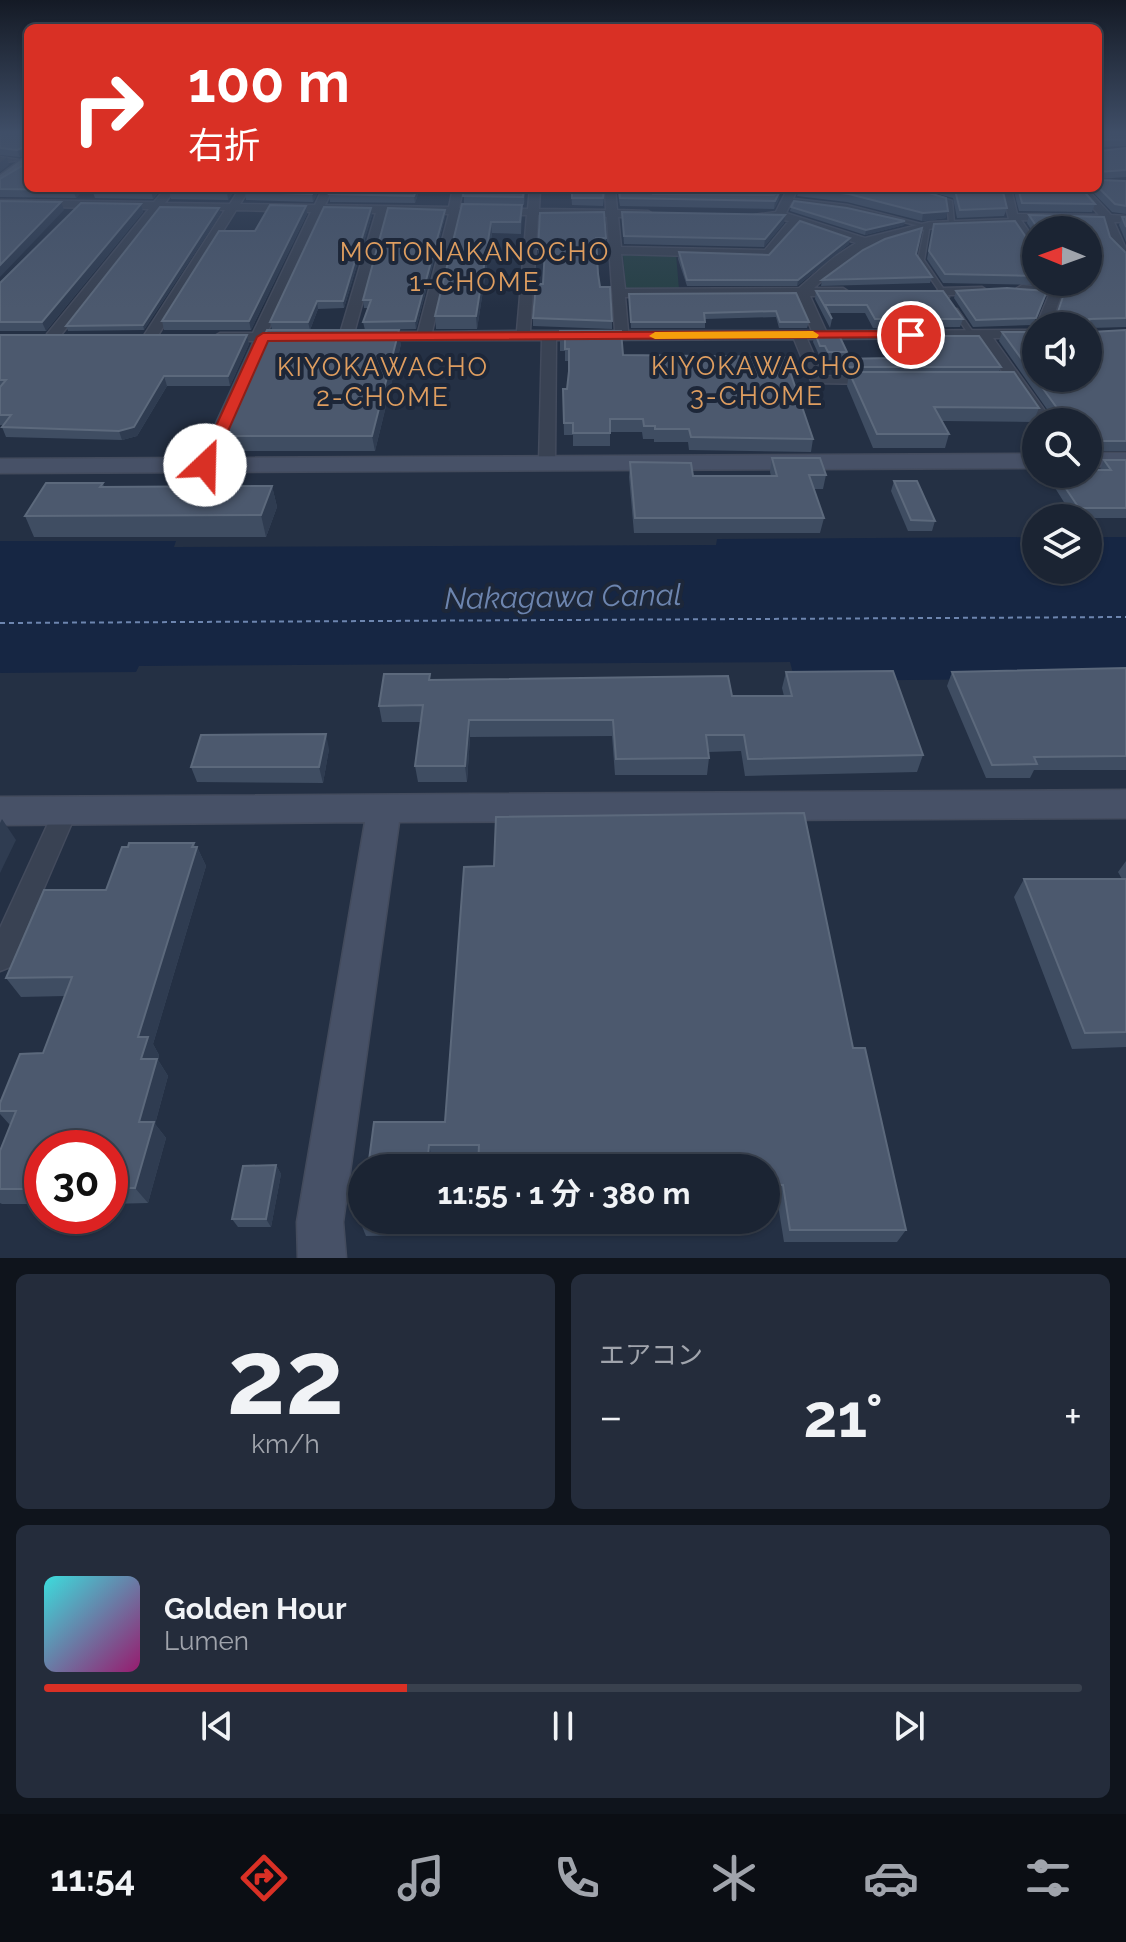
<!DOCTYPE html>
<html lang="ja">
<head>
<meta charset="utf-8">
<style>
  body { margin:0; font-family:Raleway,"Noto Sans JP",sans-serif; background:#242c3b; color:#f1f3f6; height:100vh; display:flex; flex-direction:column; font-size:30px; white-space:nowrap }
  * { box-sizing:border-box; margin:0 }
  p { font-size:26px; color:#a0a4ac }
  .icon { flex:none; width:44px; height:44px; fill:none; stroke:currentColor; stroke-width:2; stroke-linecap:round; stroke-linejoin:round }
  .map { position:relative; height:1258px; overflow:hidden }
  .panel { display:flex; flex-direction:column; gap:16px; padding:16px; background:#0f141c; flex:1 }
  .panel>* { flex:none }
  .hud { position:absolute; left:24px; top:24px; width:1078px; height:168px; border-radius:12px; box-shadow:0 2px 6px #0004,0 0 0 2px #39414e; background:#d93025; color:#fff; overflow:hidden }
  .needle { width:52px; rotate:271deg }
  .controls { position:absolute; left:1022px; top:216px; display:grid; gap:16px }
  .controls a { display:grid; place-items:center; width:80px; height:80px; border-radius:50%; background:#1b2433; box-shadow:0 2px 6px #0004,0 0 0 2px #39414e; font-size:40px }
  .speed { position:absolute; left:24px; top:1130px; display:flex; gap:16px; font-size:40px; font-weight:700; text-align:center }
  .speed>* { display:grid; place-content:center; width:104px; height:104px; border-radius:50%; background:#1b2433; box-shadow:0 2px 6px #0004,0 0 0 2px #39414e; line-height:1 }
  .speed .limit { border:12px solid #d22; background:#fff; color:#111 }
  .pin { position:absolute; display:grid; place-items:center; width:68px; height:68px; color:#fff; margin:-34px; border:4px solid #fff; border-radius:50%; box-shadow:0 2px 8px #0007 }
  .me { position:absolute; width:88px; margin:-44px; rotate:24deg; stroke-linejoin:round; filter:drop-shadow(0 0 6px #0008) }
  .turn { display:flex; align-items:center; gap:28px; height:168px; padding:0 32px; font-size:36px }
  .turn .icon { width:104px; height:104px; stroke-width:2.5 }
  .turn b { display:block; font-size:56px; line-height:68px }
  .big { font-size:60px; font-weight:700; line-height:1.1 }
  .panel .card { flex:1; display:flex; flex-direction:column; justify-content:center; gap:12px; min-width:0; padding:0 28px; border-radius:12px; background:#242c3b }
  .panel .dial { align-items:center; gap:0 }
  .dial b { font-size:104px; line-height:1 }
  .song { display:flex; align-items:center; gap:24px }
  .cover { width:96px; height:96px; border-radius:12px; background:linear-gradient(135deg,hsl(180 70% 55%),hsl(320 70% 35%)) }
  .played { height:8px; border-radius:4px; background:linear-gradient(90deg,#d93025 35%,#39414e 35%) }
  .keys { display:flex; justify-content:space-around; direction:ltr }
  .heat { display:flex; justify-content:space-between; align-items:center; font-size:44px; direction:ltr }
  .panel .tiles { flex:1; display:grid; gap:16px; grid-template-columns:1fr 1fr }
  .card:last-child { grid-column:span 2 }
  .trip { position:absolute; left:348px; top:1154px; width:432px; height:80px; border-radius:40px; background:#1b2433; box-shadow:0 2px 6px #0004,0 0 0 2px #39414e; font-weight:700; line-height:80px; text-align:center }
  .dock { display:flex; height:128px; justify-content:space-around; align-items:center; background:#0b0e14; color:#a0a4ac }
  .dock .icon { width:56px; height:56px }
  .dock .on { color:#d93025 }
  .dock b { font-size:36px; color:#f1f3f6 }
  .map>svg:first-child { display:block }
</style>
</head>
<body>
<div class="map">
<svg width="1126" height="1258" viewBox="0 0 1126 1258">
  <rect width="100%" height="100%" fill="#243044"/>
  <polygon fill="#264045" points="626,253 676,254 679,290 626,288 623,255"/>
  <polygon fill="#162643" points="1036,537 1036,570 1088,570 1088,537 1126,537 1126,678 795,681 790,662 139,666 136,672 0,673 0,541 176,541 174,547 716,545 717,539"/>
  <g fill="none" stroke-linecap="round" stroke-linejoin="round">
    <polyline stroke="#6d85af" stroke-width="2" stroke-dasharray="5 4" stroke-linecap="butt" points="0,623 1126,617"/>
    <g stroke="#434b5d" stroke-width="3">
      <g id="lane">
        <polygon points="934,195 952,201 954,223 949,222 947,203 932,198 932,196"/>
        <polygon points="785,198 847,205 925,225 930,224 924,260 949,297 944,298 918,260 925,227 847,209 783,201 783,199"/>
        <polygon points="953,309 957,309 975,335 974,336 970,336 952,310"/>
      </g>
    </g>
    <g stroke="#434b5d" stroke-width="3">
      <g id="street">
        <polygon points="0,157 19,160 0,163"/>
        <path d="M166 188H176L165 203 230 204 240 188H250L240 204 315 205 323 188H333L325 205 449 207 453 188H463L459 208 528 209 530 188H540L539 209 606 210 605 188H615L617 210 648 211 653 214 648 217H618L621 247 765 250 789 221 754 215 776 212 788 188H798L786 213 865 238 930 222 1009 219 1001 188H1011L1017 214 1099 215 1075 188H1086L1111 215 1126 216V222H1114L1126 249V261L1109 243 1103 222 1021 220 1036 242V254L1032 252 1014 226C928 224 879 227 814 288H843L849 292 843 296H810L826 331 1036 330V338H993L1053 422H1037L979 338 807 339 823 376 880 377 882 380 875 384 812 383 794 339 556 340 555 463 547 468 539 463 542 340H372L365 336 372 332H418L449 214 387 213 353 337 346 341 339 337 376 213 322 212 267 333H292L299 337 292 341H268L213 465 205 470 197 465 254 341H220L213 337 220 333H253L311 212 236 210 157 337 150 341 143 337 225 210 160 209 57 340H47V334L149 209 0 206V200L154 202ZM460 214 527 215 517 331 432 332ZM538 215 607 217 615 331H530ZM798 224 856 243 833 258 799 288 625 289 621 254 768 258ZM797 296 812 331H628L625 297Z"/>
        <polygon points="1054,282 1066,282 1050,326 1036,326 1049,295 1022,293 1016,289 1022,285 1051,288"/>
        <polygon points="942,288 982,287 988,291 982,295 938,295 938,289"/>
        <polygon points="65,801 73,804 77,811 10,967 0,971 0,928 57,804"/>
      </g>
    </g>
    <g stroke="#434b5d" stroke-width="3">
      <g id="secondary">
        <rect x="1088" y="453" width="38" height="14"/>
        <polygon points="1036,454 1036,468 0,473 0,459"/>
        <polygon points="1126,790 1126,818 399,822 343,1222 346,1258 298,1258 297,1222 365,822 0,825 0,797"/>
      </g>
    </g>
    <g stroke="#434b5d" stroke-width="3">
      <polygon id="primary" points="28,155 28,168 0,188 0,175"/>
    </g>
    <use href="#lane" fill="#394253" fill-rule="evenodd"/>
    <use href="#street" fill="#394253" fill-rule="evenodd"/>
    <use href="#secondary" fill="#475167" fill-rule="evenodd"/>
    <use href="#primary" fill="#576173" fill-rule="evenodd"/>
  </g>
  <g fill="#3f4d62">
    <polygon points="0,132 28,132 28,188 85,188 76,198 0,197 0,179 27,163 27,154 20,157 0,155"/>
    <polygon points="1098,132 1126,132 1126,146 1100,147 1100,151 1126,148 1126,177 1100,179 1101,180 1126,181 1126,214 1112,212 1089,188 1098,188"/>
    <polygon points="162,188 153,199 95,198 92,190"/>
    <polygon points="172,188 236,188 228,200 171,199 169,191"/>
    <polygon points="247,188 320,188 313,202 246,200 245,192"/>
    <polygon points="332,188 420,188 415,203 330,202 329,194"/>
    <polygon points="464,188 525,188 524,205 464,204"/>
    <polygon points="571,188 605,188 603,206 572,205"/>
    <polygon points="617,188 652,188 653,194 774,195 780,191 779,199 774,209 620,206"/>
    <polygon points="799,188 912,188 946,218 922,221 847,202 797,196"/>
    <polygon points="915,188 1002,188 1007,208 1004,216 957,218 953,198"/>
    <polygon points="1013,188 1081,188 1095,204 1092,212 1019,211"/>
    <polygon points="141,204 143,212 46,331 0,331 0,283"/>
    <polygon points="462,204 522,205 521,234 492,233 477,329 436,329 435,316"/>
    <polygon points="306,206 307,214 251,330 164,330 162,321 255,231"/>
    <polygon points="791,207 905,221 904,225 865,235 790,211"/>
    <polygon points="445,210 445,217 416,329 365,330 363,322 368,308 364,308 363,300"/>
    <polygon points="622,212 784,223 764,247 624,244"/>
    <polygon points="221,213 144,330 68,331 66,326"/>
    <polygon points="540,213 606,238 606,246 596,246 600,287 612,321 612,329 533,326 533,318 543,284 545,257 538,257"/>
    <polygon points="372,215 344,308 318,309 310,330 272,330 270,322"/>
    <polygon points="1029,215 1104,217 1110,237 1126,253 1126,327 1091,328 1091,332 1126,330 1126,451 1088,451 1088,422 1056,422 999,341 1002,332 1036,332 1036,378 1088,378 1088,326 1040,326 1042,320 1055,320 1068,282 1088,282 1088,230 1036,230 1036,237 1027,223"/>
    <polygon points="1122,217 1126,217 1126,242 1119,225"/>
    <polygon points="934,224 1036,247 1036,282 1052,282 1049,285 943,283 927,259"/>
    <polygon points="849,244 797,286 687,286 678,259 679,252 769,255"/>
    <polygon points="916,254 932,277 930,283 821,286 822,280"/>
    <polygon points="816,291 963,319 960,327 873,328 865,313 829,313 832,319 830,328 815,299"/>
    <polygon points="956,291 1047,291 1033,325 973,327 954,298"/>
    <polygon points="796,293 809,322 807,328 779,328 776,317 705,319 705,328 631,328 629,294"/>
    <polygon points="560,331 623,355 813,439 811,452 689,450 688,442 654,442 654,439 643,439 642,432 610,432 610,446 573,446 573,435 564,435 563,389 567,389 569,374 569,361 565,361 565,351 560,351"/>
    <polygon points="815,333 847,352 846,359 888,359 880,342 881,336 1001,367 999,372 1039,408 1033,422 942,421 949,434 945,448 873,448 847,386 849,373 841,373 837,365 838,361 826,361 824,355 819,355 813,342"/>
    <polygon points="0,335 247,335 249,344 230,386 167,386 137,436 122,440 6,437 2,427 3,425 0,425"/>
    <polygon points="401,344 375,451 222,451 218,436"/>
    <polygon points="772,458 826,475 823,489 814,489 824,518 820,533 634,533 629,477 630,462 693,476 771,476 770,472"/>
    <polygon points="1104,460 1126,460 1126,518 1074,518 1050,480 1052,474 1088,474 1100,470"/>
    <polygon points="894,481 935,521 932,531 908,531 891,491"/>
    <polygon points="103,483 104,487 272,486 277,507 266,537 34,537 25,516"/>
    <polygon points="1126,668 1126,770 1034,770 1030,778 986,778 947,686 952,672"/>
    <polygon points="786,672 923,755 917,772 745,776 741,751 708,752 709,758 707,775 615,775 612,736 470,737 467,782 418,782 415,766 421,722 382,722 379,706 431,680 732,696 784,696 782,688"/>
    <polygon points="329,749 323,783 197,782 191,767"/>
    <polygon points="194,843 195,847 197,847 206,866 153,1044 159,1055 158,1060 168,1076 155,1124 166,1138 148,1203 110,1204 110,1148 42,1148 42,1204 2,1204 0,1203 0,1151 10,1125 0,1114 0,1103 43,1053 65,996 21,997 6,978 106,890"/>
    <polygon points="1126,861 1126,1047 1072,1049 1014,897 1024,879 1122,879 1118,872"/>
    <polygon points="853,1048 906,1230 897,1242 784,1242 777,1198 766,1198 766,1168 478,1158 432,1159 368,1168 445,1122"/>
    <polygon points="276,1165 281,1174 271,1227 238,1227 232,1219"/>
    <polygon points="362,1220 427,1220 425,1235 366,1236 361,1224"/>
  </g>
  <g fill="#2f3c51">
    <polygon points="28,146 28,154 20,157 17,150"/>
    <polygon points="7,157 9,165 0,172 0,163"/>
    <polygon points="75,188 85,188 76,198 73,190"/>
    <polygon points="153,188 162,188 153,199 151,191"/>
    <polygon points="230,188 236,188 228,200 227,192"/>
    <polygon points="315,188 320,188 313,202 312,194"/>
    <polygon points="417,188 420,188 415,203 414,196"/>
    <polygon points="780,191 779,199 774,209 775,201"/>
    <polygon points="61,202 64,210 0,277 0,265"/>
    <polygon points="141,204 143,212 46,331 42,322"/>
    <polygon points="306,206 307,214 251,330 249,321"/>
    <polygon points="219,208 221,213 144,330 143,325"/>
    <polygon points="371,208 372,215 344,308 343,301"/>
    <polygon points="445,210 445,217 416,329 415,321"/>
    <polygon points="948,211 946,218 922,221 923,213"/>
    <polygon points="785,215 784,223 764,247 765,239"/>
    <polygon points="905,221 904,225 865,235 866,230"/>
    <polygon points="491,222 492,233 477,329 476,316"/>
    <polygon points="850,238 849,244 797,286 798,280"/>
    <polygon points="317,301 318,309 310,330 308,322"/>
    <polygon points="399,330 401,344 375,451 372,436"/>
    <polygon points="247,335 249,344 230,386 228,376"/>
    <polygon points="164,376 167,386 137,436 122,440 119,431"/>
    <polygon points="272,486 277,507 266,537 261,515"/>
    <polygon points="469,720 470,737 467,782 465,766"/>
    <polygon points="326,734 329,749 323,783 319,767"/>
    <polygon points="2,819 16,840 0,873 0,823"/>
    <polygon points="194,843 196,849 197,847 206,866 153,1044 159,1055 158,1060 168,1076 155,1124 166,1138 148,1203 135,1188 141,1059 138,1037"/>
    <polygon points="429,1145 432,1159 431,1168 427,1168"/>
    <polygon points="276,1165 281,1174 271,1227 266,1219"/>
    <polygon points="422,1220 427,1220 425,1235 422,1222"/>
  </g>
  <g fill="#4c596e" stroke="#5c697c" stroke-width="2">
    <polygon points="0,132 28,132 28,188 75,188 73,190 0,189 0,179 27,163 28,146 17,150 0,148"/>
    <polygon points="1098,132 1126,132 1126,139 1098,140 1100,151 1126,148 1126,170 1098,172"/>
    <polygon points="1098,173 1101,180 1126,181 1126,206 1115,204 1098,187"/>
    <polygon points="95,188 153,188 151,191 92,190"/>
    <polygon points="172,188 230,188 227,192 169,191"/>
    <polygon points="247,188 315,188 312,194 245,192"/>
    <polygon points="332,188 417,188 414,196 329,194"/>
    <polygon points="464,188 524,188 523,197 463,196"/>
    <polygon points="572,188 604,188 603,198 572,198"/>
    <polygon points="619,188 652,188 653,194 774,195 780,191 775,201 620,198"/>
    <polygon points="799,188 912,188 946,198 948,211 923,213 849,194"/>
    <polygon points="945,188 1002,188 1007,208 960,210 955,190"/>
    <polygon points="1018,188 1081,188 1095,204 1022,203"/>
    <polygon points="0,201 61,202 0,265"/>
    <polygon points="794,201 847,208 905,221 866,230 791,207"/>
    <polygon points="81,203 141,204 42,322 0,322 0,283"/>
    <polygon points="462,204 522,205 520,222 491,222 476,316 435,316"/>
    <polygon points="270,205 306,206 249,321 162,321 219,231 255,231"/>
    <polygon points="160,207 219,208 143,325 66,326"/>
    <polygon points="324,207 371,208 343,301 317,301 308,322 270,322"/>
    <polygon points="388,208 445,210 415,321 363,322 371,300 363,300"/>
    <polygon points="604,212 606,238 596,238 598,274 600,287 610,287 612,321 533,318 536,284 543,284 545,249 538,249 540,213"/>
    <polygon points="622,212 785,215 765,239 624,236"/>
    <polygon points="1029,215 1104,217 1110,237 1126,253 1126,318 1089,319 1091,332 1126,330 1126,441 1090,441 1088,438 1088,422 1076,422 1069,412 1060,412 1002,332 1036,332 1036,378 1088,378 1088,326 1040,326 1042,320 1055,320 1068,282 1088,282 1088,230 1039,230"/>
    <polygon points="1122,217 1126,217 1126,227"/>
    <polygon points="800,221 850,238 798,280 687,280 679,252 769,255"/>
    <polygon points="1015,221 1032,246 1036,247 1036,276 945,274 929,251 934,224"/>
    <polygon points="922,228 916,254 932,277 822,280 863,250 885,239"/>
    <polygon points="1007,288 1047,291 1036,318 976,320 956,291"/>
    <polygon points="816,291 943,291 963,319 875,319 867,305 825,305 832,319"/>
    <polygon points="796,293 809,322 780,322 776,311 704,313 705,322 631,322 629,294"/>
    <polygon points="267,330 399,330 372,436 218,436"/>
    <polygon points="560,331 621,331 623,355 785,357 813,439 691,437 689,429 655,429 655,426 644,426 643,419 610,419 610,433 573,433 573,423 564,423 563,389 567,389 569,371 569,349 565,349 565,339 560,339"/>
    <polygon points="815,333 838,333 847,352 828,352 825,346 820,346"/>
    <polygon points="0,335 247,335 228,376 164,376 134,427 119,431 2,427 11,415 0,415 0,387 6,380 0,380"/>
    <polygon points="881,336 979,336 1001,367 842,367 839,359 892,358"/>
    <polygon points="849,372 1014,372 1039,408 934,407 949,434 877,434"/>
    <polygon points="772,458 820,458 826,475 809,475 824,518 635,518 630,462 691,463 693,476 777,476"/>
    <polygon points="1104,460 1126,460 1126,508 1079,508 1056,474 1088,474 1088,470 1111,470"/>
    <polygon points="894,481 917,481 935,521 911,520"/>
    <polygon points="46,483 103,483 100,487 272,486 261,515 25,516"/>
    <polygon points="1126,668 1126,756 1034,757 1037,764 992,765 952,672"/>
    <polygon points="893,671 923,755 748,759 744,735 706,735 709,758 616,759 613,720 469,720 465,766 415,766 423,705 379,706 384,674 430,674 429,680 728,676 732,696 792,696 786,672"/>
    <polygon points="326,734 319,767 191,767 201,735"/>
    <polygon points="804,813 853,1048 865,1048 906,1230 790,1230 783,1185 766,1185 766,1168 478,1168 479,1145 429,1145 427,1168 368,1168 374,1122 445,1122 464,867 494,866 496,817"/>
    <polygon points="129,843 194,843 192,847 197,847 138,1037 148,1037 141,1059 157,1059 139,1122 154,1122 135,1188 110,1188 110,1148 42,1148 42,1189 0,1189 0,1151 16,1111 0,1111 0,1103 20,1054 43,1053 72,977 6,978 44,890 106,890 122,847 128,847"/>
    <polygon points="1024,879 1126,879 1126,1032 1085,1033"/>
    <polygon points="276,1165 266,1219 232,1219 243,1166"/>
    <polygon points="362,1217 362,1220 422,1220 422,1222 361,1224"/>
  </g>
  <linearGradient id="sky" x2="0" y2="1"><stop stop-color="#141a25"/><stop offset="0.43" stop-color="#3f4e67"/><stop offset="1" stop-color="#3f4e67" stop-opacity="0"/></linearGradient>
  <rect width="1126" height="308" fill="url(#sky)"/>
  <polygon fill="#d93025" stroke="#8d1f18" stroke-width="2" points="911,331 918,335 916,337 268,341 213,465 205,469 198,465 257,337 263,333"/>
  <polygon fill="#f59e0b" points="813,331 819,335 817,338 655,339 649,336 655,332"/>
  <g text-anchor="middle" stroke-width="8" stroke-linejoin="round" paint-order="stroke">
    <g font-size="26" letter-spacing="2" fill="#df9e60" stroke="#1d2739">
      <text x="475" y="261">MOTONAKANOCHO<tspan x="475" dy="30">1-CHOME</tspan></text>
      <text x="757" y="375">KIYOKAWACHO<tspan x="757" dy="30">3-CHOME</tspan></text>
      <text x="383" y="376">KIYOKAWACHO<tspan x="383" dy="30">2-CHOME</tspan></text>
    </g>
    <g font-size="30" font-style="italic" fill="#6d85af" stroke="#1d2739">
      <text transform="translate(563 597) rotate(-1)" y="10">Nakagawa Canal</text>
    </g>
  </g>
</svg>
<div class="controls">
<a><svg class="needle" viewBox="-14 -14 28 28"><path d="M0-13l5 13h-10z" fill="#e53935"/><path d="M0 13l5-13h-10z" fill="#a0a4ac"/></svg></a>
<a><svg class="icon" aria-label="sound" viewBox="0 0 24 24"><path d="M4 9h4l5-4v14l-5-4H4zM17 9q2 3 0 6"/></svg></a>
<a><svg class="icon" aria-label="search" viewBox="0 0 24 24"><circle cx="10" cy="10" r="6"/><path d="M15 15l6 6"/></svg></a>
<a><svg class="icon" aria-label="layers" viewBox="0 0 24 24"><path d="M12 4l9 5-9 5-9-5zM3 14l9 5 9-5"/></svg></a>
</div>
<div class="speed"><div class="limit">30</div></div>
<div class="pin" style="left:911px;top:335px;background:#d93025"><svg class="icon" aria-label="arrive" viewBox="0 0 24 24"><path d="M6 21V4h12l-3 4 3 4H6"/></svg></div>
<svg class="me" style="left:205px;top:465px" viewBox="-20 -20 40 40"><circle r="19" fill="#fff"/><path d="M0-13L10 11 0 6-10 11z" fill="#d93025"/></svg>
<div class="trip">11:55 · 1 分 · 380 m</div>
<div class="hud">
<div class="turn"><svg class="icon" aria-label="right" viewBox="0 0 24 24"><path d="M7 20v-9h11M14 6l5 5-5 5"/></svg><div><b>100 m</b>右折</div></div>
</div>
</div>
<section class="panel">
<div class="tiles">
<div class="card dial"><b>22</b><p>km/h</p></div>
<div class="card"><p>エアコン</p>
<div class="heat"><a>−</a><b class="big">21°</b><a>+</a></div>
</div>
<div class="card">
<div class="song"><i class="cover"></i><div><b>Golden Hour</b><p>Lumen</p></div></div>
<div class="played"></div>
<div class="keys"><svg class="icon" aria-label="previous" viewBox="0 0 24 24"><path d="M18 5L8 12l10 7zM5 5v14"/></svg><svg class="icon" aria-label="pause" viewBox="0 0 24 24"><path d="M8 5v14M16 5v14"/></svg><svg class="icon" aria-label="next" viewBox="0 0 24 24"><path d="M6 5l10 7-10 7zM19 5v14"/></svg></div>
</div>
</div>
</section>
<nav class="dock">
<b>11:54</b>
<svg class="icon on" aria-label="directions" viewBox="0 0 24 24"><path d="M12 3l9 9-9 9-9-9zM9 14v-3h6M13 9l2 2-2 2"/></svg>
<svg class="icon" aria-label="music" viewBox="0 0 24 24"><path d="M9 18V5l10-2v13"/><circle cx="6" cy="18" r="3"/><circle cx="16" cy="16" r="3"/></svg>
<svg class="icon" aria-label="phone" viewBox="0 0 24 24"><path d="M5 4h4l2 5-3 2q2 4 5 5l2-3 5 2v4C11 20 4 13 5 4z"/></svg>
<svg class="icon" aria-label="climate" viewBox="0 0 24 24"><path d="M12 3v18M4 7l16 10M4 17L20 7"/></svg>
<svg class="icon" aria-label="car" viewBox="0 0 24 24"><path d="M5 17H2v-5l4-1 3-4h7l3 4 3 1v5h-3M9 17h6M6 11h13"/><circle cx="7" cy="17" r="2"/><circle cx="17" cy="17" r="2"/></svg>
<svg class="icon" aria-label="filters" viewBox="0 0 24 24"><path d="M4 7h16M4 17h16"/><circle cx="9" cy="7" r="2"/><circle cx="15" cy="17" r="2"/></svg>
</nav>
</body>
</html>
